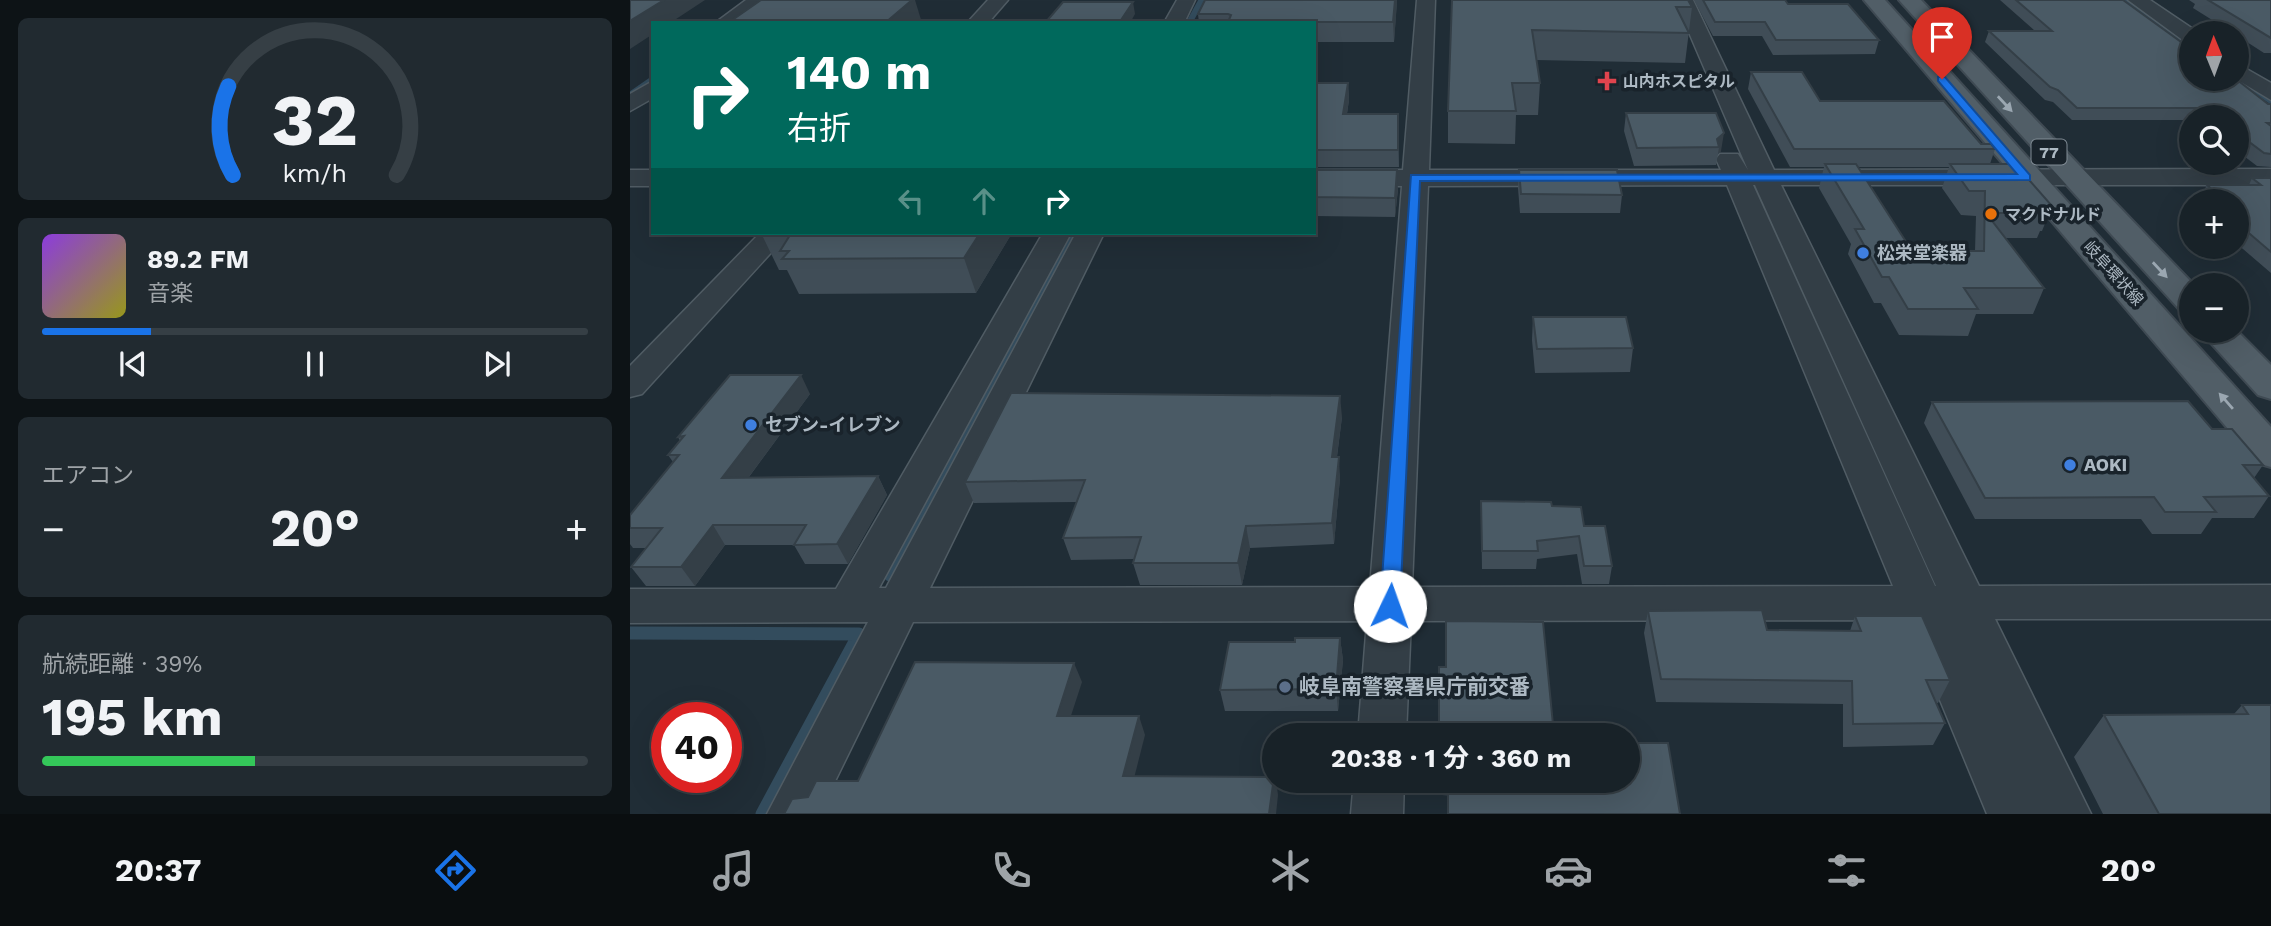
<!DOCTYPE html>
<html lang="ja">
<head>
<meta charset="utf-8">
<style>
  body { margin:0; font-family:"Work Sans","Noto Sans JP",sans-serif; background:#212a30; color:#f1f3f6; height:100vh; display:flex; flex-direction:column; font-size:26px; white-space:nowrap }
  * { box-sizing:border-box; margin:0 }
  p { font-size:23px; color:#9fa4a8 }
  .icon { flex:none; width:38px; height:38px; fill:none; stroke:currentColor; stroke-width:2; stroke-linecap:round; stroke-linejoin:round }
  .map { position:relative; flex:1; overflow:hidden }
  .panel { display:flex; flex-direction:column; gap:18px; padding:18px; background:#0d1316; width:630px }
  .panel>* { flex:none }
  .banner { position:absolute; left:21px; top:21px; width:665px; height:214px; border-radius:0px; box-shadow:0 7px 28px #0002,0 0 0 2px #363f45; background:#00695c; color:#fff; overflow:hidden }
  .needle { width:46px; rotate:359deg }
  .fabs { position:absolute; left:1549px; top:21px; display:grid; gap:14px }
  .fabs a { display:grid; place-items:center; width:70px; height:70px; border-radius:50%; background:#182228; box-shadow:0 7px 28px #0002,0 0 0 2px #363f45; font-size:35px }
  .speed { position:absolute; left:21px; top:702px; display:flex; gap:14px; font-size:35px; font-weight:700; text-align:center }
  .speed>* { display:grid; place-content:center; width:91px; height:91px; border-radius:50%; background:#182228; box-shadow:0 7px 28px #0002,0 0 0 2px #363f45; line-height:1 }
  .speed .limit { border:10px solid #d22; background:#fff; color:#111 }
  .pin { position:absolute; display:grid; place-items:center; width:60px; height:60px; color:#fff; margin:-72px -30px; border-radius:50% 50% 50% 0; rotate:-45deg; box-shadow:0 0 7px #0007 }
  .pin .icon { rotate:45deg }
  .me { position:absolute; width:77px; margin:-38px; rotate:3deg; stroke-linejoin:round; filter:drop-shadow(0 0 5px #0008) }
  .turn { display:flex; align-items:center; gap:24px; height:147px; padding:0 21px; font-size:32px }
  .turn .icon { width:91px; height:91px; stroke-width:2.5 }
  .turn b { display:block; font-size:49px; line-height:60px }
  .lanes { display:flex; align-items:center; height:66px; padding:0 21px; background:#0003; justify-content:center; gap:35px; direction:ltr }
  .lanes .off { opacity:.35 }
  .big { font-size:52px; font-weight:700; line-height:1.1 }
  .panel .card { flex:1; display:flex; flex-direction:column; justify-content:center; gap:10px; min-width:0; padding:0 24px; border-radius:10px; background:#212a30 }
  .panel .dial { align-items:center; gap:0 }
  .dial svg { height:182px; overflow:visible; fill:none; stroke:#363f45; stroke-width:7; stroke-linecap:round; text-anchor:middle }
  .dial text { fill:#f1f3f6; stroke:none }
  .song { display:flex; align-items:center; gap:21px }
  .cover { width:84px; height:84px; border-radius:10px; background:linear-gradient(135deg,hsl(270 70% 55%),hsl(60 70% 35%)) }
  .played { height:7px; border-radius:4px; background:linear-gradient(90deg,#1a73e8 20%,#363f45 20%) }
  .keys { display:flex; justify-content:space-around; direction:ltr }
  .heat { display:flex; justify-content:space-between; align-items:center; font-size:38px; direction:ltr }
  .charge { height:10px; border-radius:5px; background:linear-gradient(90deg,#34c759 39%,#363f45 0) }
  .trip { position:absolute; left:632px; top:723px; width:378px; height:70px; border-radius:35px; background:#182228; box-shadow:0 7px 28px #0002,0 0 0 2px #363f45; font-weight:700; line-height:70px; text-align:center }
  .menu { display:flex; height:112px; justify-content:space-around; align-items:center; background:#0a0e10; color:#9fa4a8 }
  .menu .icon { width:49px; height:49px }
  .menu .selected { color:#1a73e8 }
  .menu b { font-size:32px; color:#f1f3f6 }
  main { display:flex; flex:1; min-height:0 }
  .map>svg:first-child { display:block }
</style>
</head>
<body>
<main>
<section class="panel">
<div class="card dial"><svg viewBox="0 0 100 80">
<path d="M14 69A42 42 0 1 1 86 69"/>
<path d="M14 69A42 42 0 0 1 12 30" stroke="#1a73e8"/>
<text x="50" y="56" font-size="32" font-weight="700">32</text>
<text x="50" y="72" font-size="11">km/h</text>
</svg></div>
<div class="card">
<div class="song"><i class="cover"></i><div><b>89.2 FM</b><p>音楽</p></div></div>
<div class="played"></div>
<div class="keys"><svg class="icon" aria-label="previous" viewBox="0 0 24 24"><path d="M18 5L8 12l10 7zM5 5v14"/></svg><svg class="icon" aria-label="pause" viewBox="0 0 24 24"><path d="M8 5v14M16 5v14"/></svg><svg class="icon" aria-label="next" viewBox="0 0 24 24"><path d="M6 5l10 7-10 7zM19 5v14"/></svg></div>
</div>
<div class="card"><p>エアコン</p>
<div class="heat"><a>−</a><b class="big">20°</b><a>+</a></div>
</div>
<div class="card"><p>航続距離 · 39%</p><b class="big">195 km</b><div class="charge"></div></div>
</section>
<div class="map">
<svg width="1641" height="814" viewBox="0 0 1641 814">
  <rect width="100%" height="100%" fill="#202d36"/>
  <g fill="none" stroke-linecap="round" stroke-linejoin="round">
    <g stroke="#334c5d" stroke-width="6">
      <polyline points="1497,0 1561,45"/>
      <polyline points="559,23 571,1"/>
      <polyline points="1617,85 1641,101"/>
      <polyline points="0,95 23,79"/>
    </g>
    <polyline stroke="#334c5d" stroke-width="8" points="405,308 446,233"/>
    <polyline stroke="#334c5d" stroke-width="10" points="285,530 406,306"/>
    <g stroke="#334c5d" stroke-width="13">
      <polyline points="260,575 286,528"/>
      <polyline points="0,633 229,634 132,814"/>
    </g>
    <g stroke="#505c64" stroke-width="3">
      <g id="minor">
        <polygon points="116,0 137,0 108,23 85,23"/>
        <polygon points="358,0 378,0 358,23 337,23"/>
        <polygon points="547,0 565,0 554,23 534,23"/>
        <path d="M787 0H805L799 170H1091L1086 159 1090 154H1108L1118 170 1045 0H1063L1144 170 1641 169V185H1151L1349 586 1641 585V619H1365L1461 814H1409L1321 620 1409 814H1357L1277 620 781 621 776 735H728L737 621 283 622 189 814H137L238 622 0 623V589H206L413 233H441L249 588H256L446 233H474L300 588 740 587 772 186H684V170H773ZM1097 185 1263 586 782 587 798 186ZM1123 185H1125L1306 586H1305Z"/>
        <polygon points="1498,0 1520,0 1569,33 1561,33 1561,43 1554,41"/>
        <polygon points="1606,63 1641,83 1641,100 1606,79"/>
        <polygon points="23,81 23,98 0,111 0,94"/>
        <rect x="0" y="170" width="23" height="16"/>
        <polygon points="130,233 159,233 12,394 0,397 0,366"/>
        <polygon points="724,780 774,780 773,814 721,814"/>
      </g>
    </g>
    <g stroke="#3f4a53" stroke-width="4">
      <g id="major">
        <polygon points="1234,0 1255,0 1641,427 1641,467 1627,463"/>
        <polygon points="1269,0 1291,0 1564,285 1561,285 1561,312 1549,309"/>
        <polygon points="1606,330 1641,365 1641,399 1628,395 1570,331"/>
      </g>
    </g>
    <use href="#minor" fill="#333e46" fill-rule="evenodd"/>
    <use href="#major" fill="#515e67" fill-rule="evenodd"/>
  </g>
  <g fill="#404d57" fill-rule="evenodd">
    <polygon points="767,0 764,42 684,42 684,23 569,23 568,14"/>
    <polygon points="822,0 1062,7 1055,63 906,60 910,83 908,115 886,115 885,144 818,143 818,111"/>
    <polygon points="1064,0 1155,0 1158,4 1249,40 1245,54 1143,55 1132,36 1083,36"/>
    <polygon points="1370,0 1493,0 1638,104 1641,104 1641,167 1627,166 1606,150 1606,117 1561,117 1561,120 1442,120 1423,102 1415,100 1355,42 1359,31 1405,31"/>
    <polygon points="1559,0 1641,0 1641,53 1634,53 1606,35 1606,33 1603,33 1563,8 1565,4"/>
    <path d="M1121 72 1190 101 1351 144 1365 149 1360 164 1422 206 1412 231H1410L1407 238H1375L1414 288 1403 314H1346L1338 336 1269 335 1251 303H1244L1218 254 1221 244 1189 188 1194 167H1160L1118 89ZM1228 167H1319L1312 188 1331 215 1346 216 1345 251H1282Z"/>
    <polygon points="684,83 718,83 719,100 717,114 768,114 769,167 684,167"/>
    <polygon points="996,113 1086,113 1091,151 1088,154 1086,165 1004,166 994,131"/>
    <polygon points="684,170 768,189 765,217 684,216"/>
    <polygon points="889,170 992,195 990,213 890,213 888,188"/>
    <polygon points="1622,178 1641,178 1641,273 1606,243 1606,201 1574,201 1570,198 1577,185 1619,185"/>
    <polygon points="382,233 346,293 169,294 157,270 149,270 132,235"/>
    <polygon points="903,317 1003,348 1000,372 905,373 902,340"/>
    <polygon points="180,394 119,477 248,476 257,495 218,564 175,564 164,545 95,545 65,586 16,586 1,567 17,548 3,548 0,544 0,515 43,462 38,455 50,441 48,437"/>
    <polygon points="1302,402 1582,429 1633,465 1624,478 1639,496 1624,518 1582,518 1571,534 1522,534 1511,519 1345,519 1294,423"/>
    <polygon points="712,417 707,457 710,478 704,544 620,548 612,585 510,585 503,563 504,559 441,560 433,538 447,502 344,503 335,482"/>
    <polygon points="851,501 922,506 954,526 982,566 979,584 952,584 947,554 907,559 906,569 852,569"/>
    <polygon points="1018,611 1137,630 1220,631 1225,616 1320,680 1308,703 1306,703 1315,723 1303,745 1213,747 1213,704 1026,702 1014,633"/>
    <polygon points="710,638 713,660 708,711 595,711 590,690 665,642"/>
    <polygon points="1612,705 1641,705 1641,814 1473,814 1444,757 1474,715 1604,714"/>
    <polygon points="812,780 998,780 1050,814 812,795"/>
  </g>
  <g fill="#343f47">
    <polygon points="34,0 75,0 40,23 23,23 23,34 0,49 0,21"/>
    <polygon points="282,0 285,0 292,23 255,23"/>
    <polygon points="765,0 767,0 767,3 764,42 763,22"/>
    <polygon points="503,2 505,14 500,23 489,23"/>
    <polygon points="718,83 719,100 714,131 713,114"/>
    <polygon points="1094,133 1091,151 1088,154 1089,147 1087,139"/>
    <polygon points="767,170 768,189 765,217 765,198"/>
    <polygon points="350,233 382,233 346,293 334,258"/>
    <polygon points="171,375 180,394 104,497 92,478"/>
    <polygon points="710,396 712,417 704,478 702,457"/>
    <polygon points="709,457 710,478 704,544 702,523"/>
    <polygon points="248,476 257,495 218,564 207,544"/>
    <polygon points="83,525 95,545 65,586 51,567"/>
    <polygon points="616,526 620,548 612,585 608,563"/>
    <polygon points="710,638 713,660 708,711 706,689"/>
    <polygon points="444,663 452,682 435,734 427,716"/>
    <polygon points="509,716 515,735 500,794 493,776"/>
    <polygon points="644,780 646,780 648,795 646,814 639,814"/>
  </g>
  <g fill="#4a5a65" stroke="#343f47" stroke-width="2">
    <polygon points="0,0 34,0 0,21"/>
    <polygon points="131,0 282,0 255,23 98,23"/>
    <polygon points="575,0 765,0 763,22 598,22 601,15 598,14 568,14"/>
    <polygon points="822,0 1058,0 1062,7 1046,7 1059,33 902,30 910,83 882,83 886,111 818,111"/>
    <polygon points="1073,0 1155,0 1158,4 1218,4 1249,40 1146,40 1135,22 1085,22"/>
    <polygon points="1386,0 1493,0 1558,47 1561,47 1561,79 1606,79 1638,104 1641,104 1641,123 1637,123 1641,126 1641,154 1634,153 1606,132 1606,117 1588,117 1576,108 1447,108 1428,90 1420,87 1359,31 1422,31"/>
    <polygon points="1578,0 1641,0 1641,38"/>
    <polygon points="433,2 503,2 489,23 415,23"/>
    <polygon points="1121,72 1172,72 1190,101 1314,101 1351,144 1361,144 1365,149 1164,149"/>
    <polygon points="684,83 718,83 713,114 768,114 768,150 684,150"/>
    <polygon points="996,113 1086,113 1094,133 1087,139 1089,147 1007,148"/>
    <polygon points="1195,164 1226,164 1282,251 1354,251 1355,191 1339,191 1320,164 1385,164 1422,206 1411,206 1417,213 1356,213 1414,288 1334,288 1348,309 1278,309 1259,277 1252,277 1225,229 1234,229"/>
    <polygon points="684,170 767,170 765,198 684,197"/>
    <polygon points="889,170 987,170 992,195 891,194"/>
    <polygon points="1622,178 1641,178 1641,252 1606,222 1606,201 1582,201 1580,200 1594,200 1577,185 1631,185"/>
    <polygon points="134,233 350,233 334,258 152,259 159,251 150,251 160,235 132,235"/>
    <polygon points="903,317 996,317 1003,348 907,349"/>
    <polygon points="100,375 171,375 92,478 248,476 207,544 164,545 176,525 83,525 51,567 1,567 32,528 0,528 0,515 49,455 38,455 54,436 48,437"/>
    <polygon points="381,393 710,396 702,457 709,457 702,523 616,526 608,563 503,563 511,537 433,538 455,480 335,482"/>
    <polygon points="1558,401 1582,429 1602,429 1633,465 1613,465 1639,496 1574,497 1586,512 1535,512 1524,497 1355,498 1302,402"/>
    <polygon points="851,501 921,502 922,506 951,507 954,526 975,526 982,566 954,566 949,536 907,541 908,551 852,551"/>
    <polygon points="1132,610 1137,630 1231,631 1225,616 1292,616 1320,680 1296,680 1315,723 1223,724 1222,681 1031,679 1018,611"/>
    <polygon points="816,621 913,622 924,735 809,735 809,667 816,667"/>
    <polygon points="665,638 710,638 706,689 590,690 599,642 665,642"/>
    <polygon points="285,662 444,663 427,716 509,716 493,776 644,777 639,814 154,814 162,799 178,797 186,781 228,781"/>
    <polygon points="1612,705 1641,705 1641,814 1529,814 1474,715 1618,714"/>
    <polygon points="998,743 1038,743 1050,814 818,814 818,780 998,780"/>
  </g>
  <defs><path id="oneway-solid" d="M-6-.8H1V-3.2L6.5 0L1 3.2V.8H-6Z" transform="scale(1.75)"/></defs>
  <g fill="#9ba7b1">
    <use href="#oneway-solid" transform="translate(1375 104) rotate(47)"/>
    <use href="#oneway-solid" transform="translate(1530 270) rotate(47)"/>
    <use href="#oneway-solid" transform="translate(1596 401) rotate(-131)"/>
  </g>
  <polygon fill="#1a73e8" stroke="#114b97" stroke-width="2" points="1308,77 1315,77 1400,175 1400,180 790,181 770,606 767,611 753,611 750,606 781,175 1387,174 1308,81"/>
  <path fill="#e0444e" stroke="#19232b" stroke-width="2.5" d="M973.5 70.5h7v7h7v7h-7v7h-7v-7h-7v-7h7z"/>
  <circle fill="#e8710a" stroke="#19232b" stroke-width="2.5" cx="1361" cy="214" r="7"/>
  <g fill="#3f7fe0" stroke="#19232b" stroke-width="2.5">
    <circle cx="1233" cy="253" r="7"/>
    <circle cx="121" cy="425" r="7"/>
    <circle cx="1440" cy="465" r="7"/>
  </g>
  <circle fill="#5c6f8a" stroke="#19232b" stroke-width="2.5" cx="655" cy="687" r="7"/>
  <g text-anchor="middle" stroke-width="7" stroke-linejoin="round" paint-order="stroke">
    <g font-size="16" font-weight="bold" fill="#adb9c3" stroke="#19232b" text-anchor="start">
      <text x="993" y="87">山内ホスピタル</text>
      <text x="1375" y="220">マクドナルド</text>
    </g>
    <rect fill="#19232b" stroke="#818c95" stroke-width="2" x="1401.5" y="139.5" width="35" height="25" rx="5"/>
    <g font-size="16" font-weight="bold" fill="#adb9c3">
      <text x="1419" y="158">77</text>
    </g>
    <g font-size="16" fill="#adb9c3" stroke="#19232b">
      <text transform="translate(1484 273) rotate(48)" y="6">岐阜環状線</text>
    </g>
    <g font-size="18" font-weight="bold" fill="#adb9c3" stroke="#19232b" text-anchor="start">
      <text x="1247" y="259">松栄堂楽器</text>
      <text x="135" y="431">セブン-イレブン</text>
      <text x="1454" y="471">AOKI</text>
    </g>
    <g font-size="21" font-weight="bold" fill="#adb9c3" stroke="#19232b" text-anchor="start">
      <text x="669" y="694">岐阜南警察署県庁前交番</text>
    </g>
  </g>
</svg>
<div class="fabs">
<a><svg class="needle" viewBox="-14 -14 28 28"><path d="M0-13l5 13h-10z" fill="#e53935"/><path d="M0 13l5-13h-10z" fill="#9fa4a8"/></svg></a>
<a><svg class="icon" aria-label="search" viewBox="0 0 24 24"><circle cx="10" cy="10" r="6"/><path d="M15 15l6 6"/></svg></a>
<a>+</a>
<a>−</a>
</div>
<div class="speed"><div class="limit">40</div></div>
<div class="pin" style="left:1312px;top:79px;background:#d93025"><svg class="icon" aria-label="arrive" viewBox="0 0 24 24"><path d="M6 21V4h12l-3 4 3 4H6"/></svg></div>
<svg class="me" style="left:760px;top:606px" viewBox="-20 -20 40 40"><circle r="19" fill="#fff"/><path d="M0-13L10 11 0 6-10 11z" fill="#1a73e8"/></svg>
<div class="trip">20:38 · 1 分 · 360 m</div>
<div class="banner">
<div class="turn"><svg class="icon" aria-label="right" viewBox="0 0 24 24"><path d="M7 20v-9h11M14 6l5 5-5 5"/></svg><div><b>140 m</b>右折</div></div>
<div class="lanes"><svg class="icon off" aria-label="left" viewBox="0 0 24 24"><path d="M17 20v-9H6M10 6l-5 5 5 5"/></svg><svg class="icon off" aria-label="ahead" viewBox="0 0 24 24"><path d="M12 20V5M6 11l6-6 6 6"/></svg><svg class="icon" aria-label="right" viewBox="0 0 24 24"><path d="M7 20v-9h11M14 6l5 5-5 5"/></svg></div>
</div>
</div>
</main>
<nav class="menu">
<b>20:37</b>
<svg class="icon selected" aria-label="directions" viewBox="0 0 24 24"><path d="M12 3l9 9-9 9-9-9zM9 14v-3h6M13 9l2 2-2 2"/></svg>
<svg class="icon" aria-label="music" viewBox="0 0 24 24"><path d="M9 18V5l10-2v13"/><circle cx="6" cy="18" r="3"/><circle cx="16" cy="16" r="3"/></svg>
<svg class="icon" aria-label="phone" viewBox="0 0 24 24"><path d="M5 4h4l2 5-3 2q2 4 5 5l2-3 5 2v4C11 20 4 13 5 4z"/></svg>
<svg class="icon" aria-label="climate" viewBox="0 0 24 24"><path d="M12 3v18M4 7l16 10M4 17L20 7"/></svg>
<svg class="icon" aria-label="car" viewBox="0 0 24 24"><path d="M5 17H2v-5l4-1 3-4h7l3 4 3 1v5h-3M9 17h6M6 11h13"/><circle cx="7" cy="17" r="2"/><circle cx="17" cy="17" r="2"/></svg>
<svg class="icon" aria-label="filters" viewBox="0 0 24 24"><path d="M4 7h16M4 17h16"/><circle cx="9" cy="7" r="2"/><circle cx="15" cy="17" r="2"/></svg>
<b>20°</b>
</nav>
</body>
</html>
